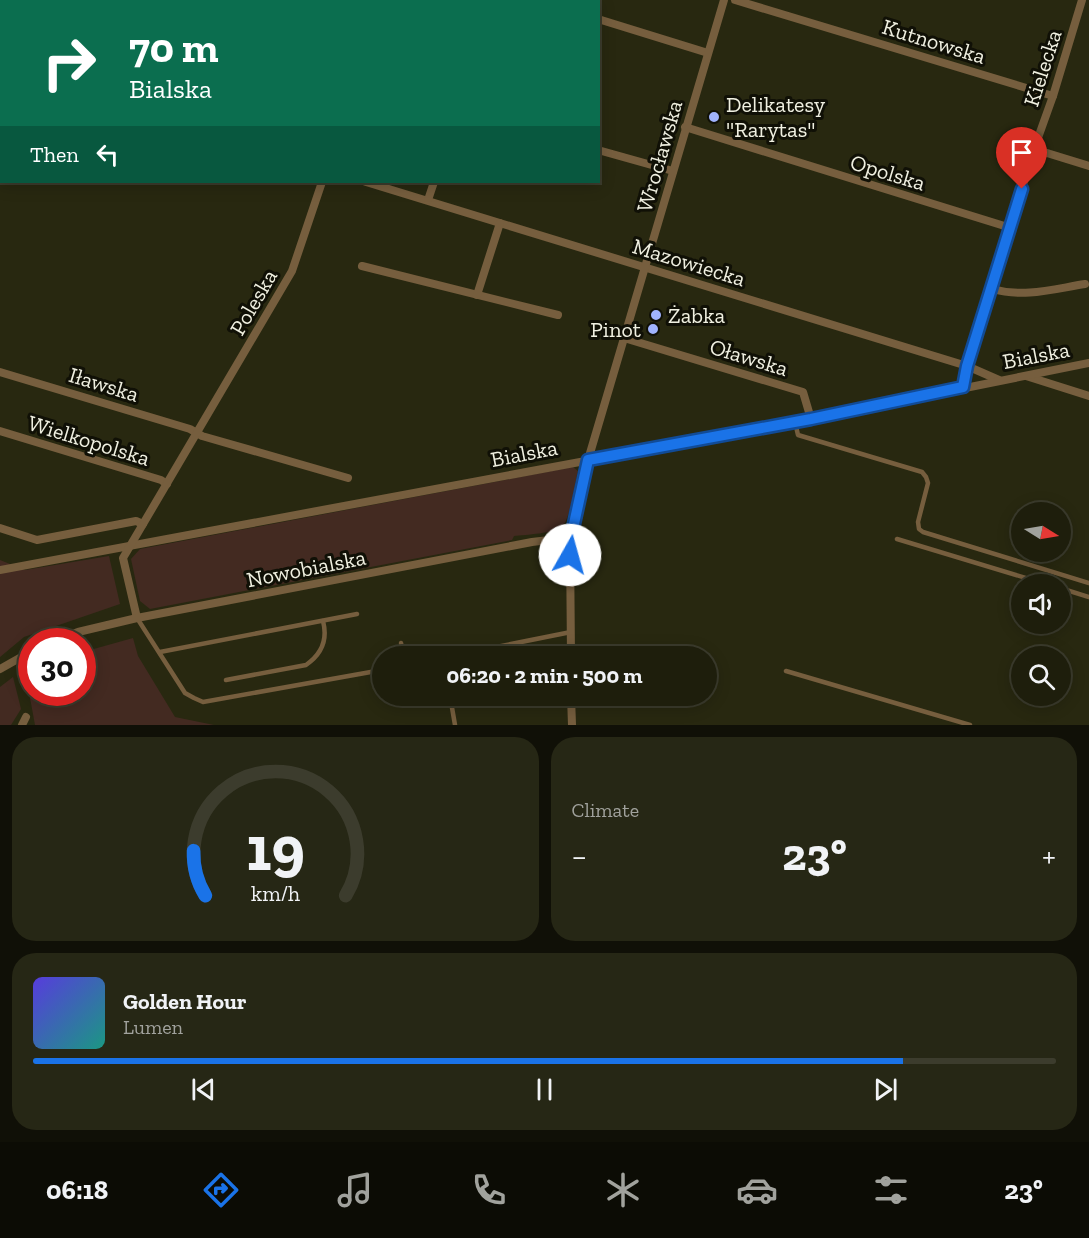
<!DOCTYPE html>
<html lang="en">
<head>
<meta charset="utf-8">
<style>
  body { margin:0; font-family:"Zilla Slab",serif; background:#262715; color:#f1f3f6; height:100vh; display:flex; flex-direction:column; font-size:22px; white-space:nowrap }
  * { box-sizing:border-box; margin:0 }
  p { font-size:20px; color:#a1a29d }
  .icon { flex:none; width:33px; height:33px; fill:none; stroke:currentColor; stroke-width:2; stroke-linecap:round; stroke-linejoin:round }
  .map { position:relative; height:725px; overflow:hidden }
  .panel { display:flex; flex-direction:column; gap:12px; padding:12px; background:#101007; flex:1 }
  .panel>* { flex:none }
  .guide { position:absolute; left:0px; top:0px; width:600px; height:183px; box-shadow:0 3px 15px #0003,0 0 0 2px #3c3c2d; background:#0b6e4f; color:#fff; overflow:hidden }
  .needle { width:39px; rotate:101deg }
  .fabs { position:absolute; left:1011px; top:502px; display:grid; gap:12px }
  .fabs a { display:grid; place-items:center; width:60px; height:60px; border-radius:50%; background:#1e1e0c; box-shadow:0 3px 15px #0003,0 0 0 2px #3c3c2d; font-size:30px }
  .speed { position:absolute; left:18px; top:628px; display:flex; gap:12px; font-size:30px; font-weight:700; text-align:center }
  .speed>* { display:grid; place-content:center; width:78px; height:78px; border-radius:50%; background:#1e1e0c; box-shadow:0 3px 15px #0003,0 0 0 2px #3c3c2d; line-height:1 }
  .speed .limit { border:9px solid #d22; background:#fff; color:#111 }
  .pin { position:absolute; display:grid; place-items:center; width:51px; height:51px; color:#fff; margin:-62px -26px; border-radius:50% 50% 50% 0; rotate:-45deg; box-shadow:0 0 6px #0007 }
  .pin .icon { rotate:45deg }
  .me { position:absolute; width:66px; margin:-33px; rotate:7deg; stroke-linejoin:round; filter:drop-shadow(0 0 4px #0008) }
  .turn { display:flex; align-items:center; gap:21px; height:126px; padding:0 30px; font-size:27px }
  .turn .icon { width:78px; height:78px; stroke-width:2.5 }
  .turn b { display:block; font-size:42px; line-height:51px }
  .then { display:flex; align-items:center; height:57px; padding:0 30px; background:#0003; gap:12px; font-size:22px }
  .big { font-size:45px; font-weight:700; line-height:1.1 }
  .panel .tile { flex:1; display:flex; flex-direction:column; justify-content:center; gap:9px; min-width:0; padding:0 21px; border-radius:24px; background:#262715 }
  .panel .dial { align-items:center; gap:0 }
  .dial svg { height:156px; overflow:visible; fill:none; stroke:#3c3c2d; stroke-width:7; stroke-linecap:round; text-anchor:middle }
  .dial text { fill:#f1f3f6; stroke:none }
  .song { display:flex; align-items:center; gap:18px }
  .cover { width:72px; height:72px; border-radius:9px; background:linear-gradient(135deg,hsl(250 70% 55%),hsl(170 70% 35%)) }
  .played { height:6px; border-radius:3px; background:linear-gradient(90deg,#1a73e8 85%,#3c3c2d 85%) }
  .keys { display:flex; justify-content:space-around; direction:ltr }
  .heat { display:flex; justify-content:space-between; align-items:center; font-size:33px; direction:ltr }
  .panel .tiles { flex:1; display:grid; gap:12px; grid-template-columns:1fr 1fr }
  .tile:last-child { grid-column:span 2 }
  .trip { position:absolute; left:372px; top:646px; width:345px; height:60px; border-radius:30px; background:#1e1e0c; box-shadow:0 3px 15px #0003,0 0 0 2px #3c3c2d; font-weight:700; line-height:60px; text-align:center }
  .tabs { display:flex; height:96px; justify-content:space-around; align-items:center; background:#0c0c05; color:#a1a29d }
  .tabs .icon { width:42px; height:42px }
  .tabs .current { color:#1a73e8 }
  .tabs b { font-size:27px; color:#f1f3f6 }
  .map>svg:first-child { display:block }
</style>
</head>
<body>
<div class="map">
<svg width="1089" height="725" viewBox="0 0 1089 725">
  <rect width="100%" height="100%" fill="#282810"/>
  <g fill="#432a21">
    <polygon points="0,0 368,0 2,2 1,65"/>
    <path d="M573 467 578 471C575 482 570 520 562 527 555 533 525 535 514 536L512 540 150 609 140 601 131 559 140 549Z"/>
    <polygon points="109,556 120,604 24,637 0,657 0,560 25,570"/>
    <polygon points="133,638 138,656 175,717 214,725 35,725 26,676 31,673 32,693 82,693 83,652"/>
    <polygon points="13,677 21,709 11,725 0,725 0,687"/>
  </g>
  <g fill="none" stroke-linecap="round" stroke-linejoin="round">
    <g stroke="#765e3e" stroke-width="4.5">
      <polyline points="795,422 798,435 922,472 926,477 928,483 918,522 919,529 923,532 1089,583"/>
      <polyline points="897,539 1049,585"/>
      <polyline points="1060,588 1089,597"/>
      <polyline points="137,618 185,693 194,698 203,702 382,670"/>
      <polyline points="401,643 404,657"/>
      <polyline points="160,652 357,614"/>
      <polyline points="446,657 571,632"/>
      <polyline points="786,671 970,725"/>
      <path d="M226 680 306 665C322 654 328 640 323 621"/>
      <polyline points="450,696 455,725"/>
    </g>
    <g stroke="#765e3e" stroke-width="8">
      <polyline points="537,0 542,2"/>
      <polyline points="735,0 1053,96"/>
      <polyline points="375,2 376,0"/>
      <polyline points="598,19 708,53"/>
      <polyline points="0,75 2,75"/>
      <polyline points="685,127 1011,228"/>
      <polyline points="1034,149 1089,166"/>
      <polyline points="598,150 673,171"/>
      <polyline points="366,182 967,366 999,380"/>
      <polyline points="428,200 434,182"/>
      <polyline points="362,266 558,315"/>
      <path d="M992 289C1025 298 1053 289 1085 284"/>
      <polyline points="477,295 500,223"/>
      <polyline points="624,338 803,392 811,419"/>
      <polyline points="0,372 190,429 202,436 348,478"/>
      <polyline points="1026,376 1089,396"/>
      <polyline points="963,387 967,366 1034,149 1053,96 1082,0"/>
      <polyline points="0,431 161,480 167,484"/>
      <polyline points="0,528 37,540 136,521 143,524"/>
      <polyline points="0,570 811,419 1089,363"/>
      <polyline points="137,618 123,558 292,271 322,182"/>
      <polyline points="51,642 78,632 137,618 532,542 549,540 570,542"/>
      <polyline points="571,657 570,542 588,460 724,0"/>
      <polyline points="0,669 32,651"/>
      <polyline points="571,696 572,725"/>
      <polyline points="22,725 26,717"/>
    </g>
  </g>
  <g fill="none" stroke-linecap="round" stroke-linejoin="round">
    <g stroke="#114b97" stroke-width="15">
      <polyline id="route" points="570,555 570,542 588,460 811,419 963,387 967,366 1022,189"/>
    </g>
    <use href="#route" stroke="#1a73e8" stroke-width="10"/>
  </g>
  <g fill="#a0b3fd" stroke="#101006" stroke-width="2">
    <circle cx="714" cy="117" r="6"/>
    <circle cx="656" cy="315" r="6"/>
    <circle cx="653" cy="329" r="6"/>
  </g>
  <g text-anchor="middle" stroke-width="6" stroke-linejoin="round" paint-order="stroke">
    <g font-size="22" fill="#f0f0e1" stroke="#101006">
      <text transform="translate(934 41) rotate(17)" y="8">Kutnowska</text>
      <text transform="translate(1042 68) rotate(-72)" y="8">Kielecka</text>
      <text transform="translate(659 156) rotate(-74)" y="8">Wrocławska</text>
      <text transform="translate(888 172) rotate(17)" y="8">Opolska</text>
      <text transform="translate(689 262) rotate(17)" y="8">Mazowiecka</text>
      <text transform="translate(253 302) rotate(-60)" y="8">Poleska</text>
      <text transform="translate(1036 355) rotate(-11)" y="8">Bialska</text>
      <text transform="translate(749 357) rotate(17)" y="8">Oławska</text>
      <text transform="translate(104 384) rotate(17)" y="8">Iławska</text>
      <text transform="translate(89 440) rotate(17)" y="8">Wielkopolska</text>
      <text transform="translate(524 453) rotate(-11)" y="8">Bialska</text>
      <text transform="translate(306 568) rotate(-11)" y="8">Nowobialska</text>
    </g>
    <g font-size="22" fill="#f0f0e1" stroke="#101006" text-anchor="start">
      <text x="726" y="112">Delikatesy<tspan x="726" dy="25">"Rarytas"</tspan></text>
      <text x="668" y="323">Żabka</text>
      <text x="641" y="337" text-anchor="end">Pinot</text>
    </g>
  </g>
</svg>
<div class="fabs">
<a><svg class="needle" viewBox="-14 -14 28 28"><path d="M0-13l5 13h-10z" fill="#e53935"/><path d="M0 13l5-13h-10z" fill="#a1a29d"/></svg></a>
<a><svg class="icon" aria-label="sound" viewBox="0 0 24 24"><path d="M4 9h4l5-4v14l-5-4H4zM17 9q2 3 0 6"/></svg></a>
<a><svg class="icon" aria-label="search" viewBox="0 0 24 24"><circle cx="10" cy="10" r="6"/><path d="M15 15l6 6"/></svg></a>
</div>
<div class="speed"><div class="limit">30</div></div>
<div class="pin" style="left:1022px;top:189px;background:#d93025"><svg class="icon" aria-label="arrive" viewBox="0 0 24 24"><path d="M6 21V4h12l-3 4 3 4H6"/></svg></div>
<svg class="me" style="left:570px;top:555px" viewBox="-20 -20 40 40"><circle r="19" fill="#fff"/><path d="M0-13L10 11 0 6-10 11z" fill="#1a73e8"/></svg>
<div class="trip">06:20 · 2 min · 500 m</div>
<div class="guide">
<div class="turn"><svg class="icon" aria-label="right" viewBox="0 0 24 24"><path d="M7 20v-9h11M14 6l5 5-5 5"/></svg><div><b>70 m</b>Bialska</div></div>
<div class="then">Then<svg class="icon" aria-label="left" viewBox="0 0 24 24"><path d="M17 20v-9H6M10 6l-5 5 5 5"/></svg></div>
</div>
</div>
<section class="panel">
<div class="tiles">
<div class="tile dial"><svg viewBox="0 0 100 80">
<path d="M14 69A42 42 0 1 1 86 69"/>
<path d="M14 69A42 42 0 0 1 8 46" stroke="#1a73e8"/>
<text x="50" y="56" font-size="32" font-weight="700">19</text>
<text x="50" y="72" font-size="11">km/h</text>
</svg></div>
<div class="tile"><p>Climate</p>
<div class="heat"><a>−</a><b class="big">23°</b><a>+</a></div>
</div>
<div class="tile">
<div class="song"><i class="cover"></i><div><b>Golden Hour</b><p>Lumen</p></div></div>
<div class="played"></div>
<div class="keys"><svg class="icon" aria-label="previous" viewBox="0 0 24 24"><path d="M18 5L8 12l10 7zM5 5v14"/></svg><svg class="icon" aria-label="pause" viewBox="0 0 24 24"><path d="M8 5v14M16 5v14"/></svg><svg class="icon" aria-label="next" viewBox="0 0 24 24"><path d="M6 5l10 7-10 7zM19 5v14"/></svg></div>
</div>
</div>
</section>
<nav class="tabs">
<b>06:18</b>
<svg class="icon current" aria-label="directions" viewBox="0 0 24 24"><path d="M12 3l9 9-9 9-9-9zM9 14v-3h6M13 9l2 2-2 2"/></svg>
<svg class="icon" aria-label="music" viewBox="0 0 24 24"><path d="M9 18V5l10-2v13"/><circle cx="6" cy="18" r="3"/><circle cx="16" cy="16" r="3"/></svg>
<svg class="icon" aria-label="phone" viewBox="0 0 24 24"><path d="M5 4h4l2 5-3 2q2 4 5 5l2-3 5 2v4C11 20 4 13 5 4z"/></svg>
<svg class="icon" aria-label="climate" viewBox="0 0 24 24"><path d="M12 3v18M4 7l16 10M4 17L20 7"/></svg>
<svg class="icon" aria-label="car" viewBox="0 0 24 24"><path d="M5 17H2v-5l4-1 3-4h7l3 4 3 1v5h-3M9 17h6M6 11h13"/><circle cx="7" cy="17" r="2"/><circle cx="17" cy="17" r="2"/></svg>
<svg class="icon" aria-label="filters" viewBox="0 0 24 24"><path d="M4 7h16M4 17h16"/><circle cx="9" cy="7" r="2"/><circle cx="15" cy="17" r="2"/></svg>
<b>23°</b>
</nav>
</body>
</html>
